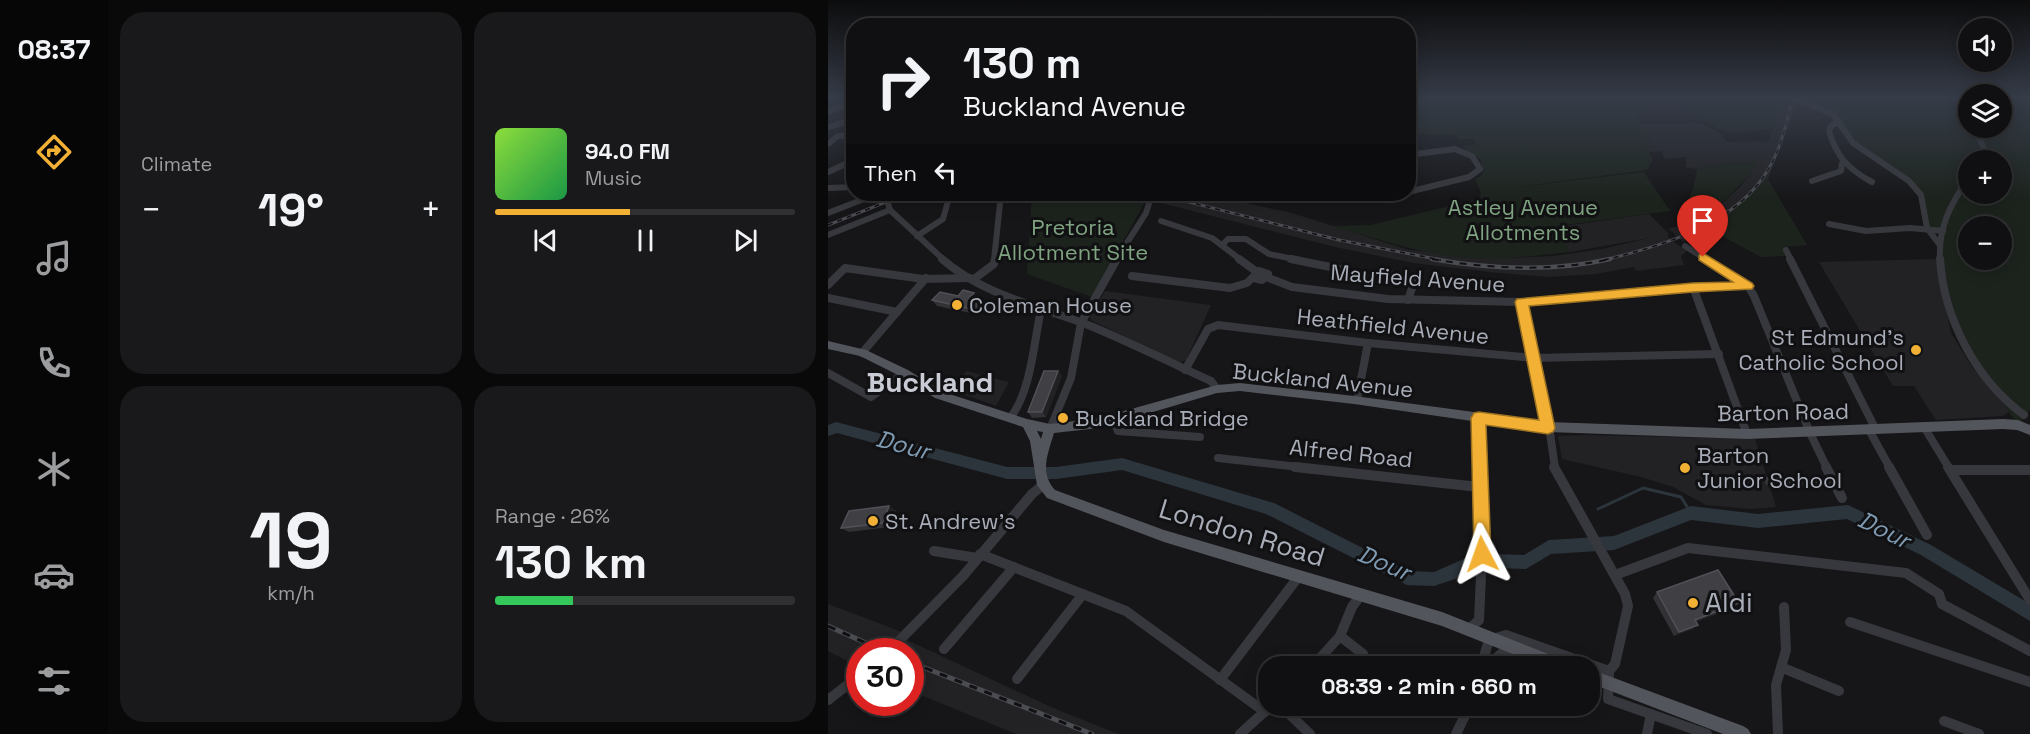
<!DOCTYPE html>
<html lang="en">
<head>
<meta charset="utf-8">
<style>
  body { margin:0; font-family:"Space Grotesk",sans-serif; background:#19191b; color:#f1f3f6; height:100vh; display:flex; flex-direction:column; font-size:22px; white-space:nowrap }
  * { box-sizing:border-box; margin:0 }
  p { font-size:20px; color:#9c9d9f }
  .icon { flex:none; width:33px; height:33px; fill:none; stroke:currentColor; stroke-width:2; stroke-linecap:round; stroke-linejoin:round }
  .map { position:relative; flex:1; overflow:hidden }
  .side { display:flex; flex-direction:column; gap:12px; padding:12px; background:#09090a; width:720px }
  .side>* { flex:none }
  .banner { position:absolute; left:18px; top:18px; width:570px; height:183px; border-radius:24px; box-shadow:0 3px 15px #0003,0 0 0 2px #303032; background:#101012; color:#f1f3f6; overflow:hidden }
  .buttons { position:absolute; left:1130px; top:18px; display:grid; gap:12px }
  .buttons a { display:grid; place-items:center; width:54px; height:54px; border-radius:50%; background:#101012; box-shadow:0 3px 15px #0003,0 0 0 2px #303032; font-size:30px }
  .speed { position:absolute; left:18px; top:638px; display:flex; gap:12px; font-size:30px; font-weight:700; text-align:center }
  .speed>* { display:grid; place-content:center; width:78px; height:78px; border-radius:50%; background:#101012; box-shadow:0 3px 15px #0003,0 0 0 2px #303032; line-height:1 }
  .speed .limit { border:9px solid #d22; background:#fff; color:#111 }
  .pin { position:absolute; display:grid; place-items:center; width:51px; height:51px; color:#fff; margin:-62px -26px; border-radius:50% 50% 50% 0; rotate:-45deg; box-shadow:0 0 6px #0007 }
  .pin .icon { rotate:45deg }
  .me { position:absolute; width:66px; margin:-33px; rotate:356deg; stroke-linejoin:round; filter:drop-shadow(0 0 4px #0008) }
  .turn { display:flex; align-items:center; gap:21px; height:126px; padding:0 18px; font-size:27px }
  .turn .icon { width:78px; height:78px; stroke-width:2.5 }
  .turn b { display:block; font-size:42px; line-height:51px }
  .then { display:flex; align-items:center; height:57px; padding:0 18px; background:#0003; gap:12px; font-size:22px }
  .big { font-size:45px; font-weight:700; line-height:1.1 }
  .side .tile { flex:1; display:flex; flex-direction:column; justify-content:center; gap:9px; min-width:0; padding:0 21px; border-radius:24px; background:#19191b }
  .side .dial { align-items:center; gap:0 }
  .dial b { font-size:78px; line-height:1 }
  .song { display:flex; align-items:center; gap:18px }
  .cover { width:72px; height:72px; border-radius:9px; background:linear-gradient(135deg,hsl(90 70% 55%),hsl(140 70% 35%)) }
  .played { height:6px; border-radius:3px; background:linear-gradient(90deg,#f2b134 45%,#303032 45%) }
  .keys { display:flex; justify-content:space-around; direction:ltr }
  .heat { display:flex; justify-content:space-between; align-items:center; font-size:33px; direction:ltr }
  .charge { height:9px; border-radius:4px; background:linear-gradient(90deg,#34c759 26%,#303032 0) }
  .side .tiles { flex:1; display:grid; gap:12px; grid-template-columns:repeat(2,1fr) }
  .trip { position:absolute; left:430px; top:656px; width:342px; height:60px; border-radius:24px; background:#101012; box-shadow:0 3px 15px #0003,0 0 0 2px #303032; font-weight:700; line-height:60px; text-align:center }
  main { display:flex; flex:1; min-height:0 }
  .dock { display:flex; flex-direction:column; width:108px; justify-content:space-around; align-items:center; background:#060607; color:#9c9d9f }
  .dock .icon { width:42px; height:42px }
  .dock .current { color:#f2b134 }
  .dock b { font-size:27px; color:#f1f3f6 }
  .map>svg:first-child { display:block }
</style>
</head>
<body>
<main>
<nav class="dock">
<b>08:37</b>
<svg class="icon current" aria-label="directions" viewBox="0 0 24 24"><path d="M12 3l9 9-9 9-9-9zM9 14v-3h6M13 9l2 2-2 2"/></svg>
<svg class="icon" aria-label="music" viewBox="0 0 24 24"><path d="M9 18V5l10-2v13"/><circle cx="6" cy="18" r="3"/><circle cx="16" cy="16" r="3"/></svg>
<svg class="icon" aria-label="phone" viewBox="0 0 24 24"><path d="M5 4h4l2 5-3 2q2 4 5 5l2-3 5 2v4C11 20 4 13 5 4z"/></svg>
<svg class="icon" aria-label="climate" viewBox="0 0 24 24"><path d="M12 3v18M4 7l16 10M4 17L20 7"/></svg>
<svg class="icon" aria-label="car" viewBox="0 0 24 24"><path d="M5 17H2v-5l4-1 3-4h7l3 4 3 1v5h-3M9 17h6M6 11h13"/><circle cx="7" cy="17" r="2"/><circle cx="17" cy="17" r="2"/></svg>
<svg class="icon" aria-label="filters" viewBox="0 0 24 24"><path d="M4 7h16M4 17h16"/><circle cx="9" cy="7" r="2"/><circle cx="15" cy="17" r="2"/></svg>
</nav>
<section class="side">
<div class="tiles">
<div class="tile"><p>Climate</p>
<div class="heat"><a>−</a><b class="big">19°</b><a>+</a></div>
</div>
<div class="tile">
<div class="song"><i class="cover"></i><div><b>94.0 FM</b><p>Music</p></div></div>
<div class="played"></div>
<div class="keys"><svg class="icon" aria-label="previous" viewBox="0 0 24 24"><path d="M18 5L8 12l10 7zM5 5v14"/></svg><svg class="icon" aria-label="pause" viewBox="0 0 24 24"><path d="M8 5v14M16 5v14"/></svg><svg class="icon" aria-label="next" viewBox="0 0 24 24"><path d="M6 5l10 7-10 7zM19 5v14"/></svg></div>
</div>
<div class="tile dial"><b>19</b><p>km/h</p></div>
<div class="tile"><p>Range · 26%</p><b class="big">130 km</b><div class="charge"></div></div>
</div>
</section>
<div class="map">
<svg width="1202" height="734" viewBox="0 0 1202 734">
  <rect width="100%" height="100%" fill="#161618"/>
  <g fill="#222225">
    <polygon points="955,98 972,98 940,179 893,220 855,242 841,229 869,219 894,203 912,187 931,161 876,166 869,169 858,167 858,157 837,159 833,151 821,152 818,148 825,147 812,124 872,123 892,133 899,142 939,141 939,145"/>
    <polygon points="332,194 377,194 464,213 581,250 679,258 726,256 774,249 821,238 742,252 728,227 821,214 841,234 839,236 851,246 860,250 853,256 856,265 808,271 806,267 768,274 719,277 661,272 585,263 507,247 333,203"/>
    <polygon points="1108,259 1123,333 1144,367 1182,411 1175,416 1108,420 1086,386 1065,386 991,262"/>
    <polygon points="277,291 383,305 358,360 351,363 263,320 262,316"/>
    <polygon points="139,371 181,382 168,406 120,389"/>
    <polygon points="759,435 927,439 948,507 923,509 878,505 845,487 813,477 734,459 730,436"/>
    <polygon points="0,604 74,632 53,651 32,651 31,667 0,651"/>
    <polygon points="77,639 223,707 290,734 188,734 83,691 82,651 66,651"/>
  </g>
  <g fill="#1c231d" fill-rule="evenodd">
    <path d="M581 98H955L944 129C932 130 906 135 896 131 868 121 848 85 817 108L819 112 807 114 826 147 818 148 825 160 819 170 681 188 816 172 842 211 729 226 742 252C721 254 699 257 678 258 619 263 560 242 504 226L543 225 651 199 653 192 647 180 655 174 653 160 633 146 646 145 647 139H630L629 135 581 134Z"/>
    <path d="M971 98H1136L1140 110V128H1173V112L1197 113 1177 98H1202V410L1190 425C1154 373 1130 340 1118 276 1115 260 1111 247 1115 231L1099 228 1089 188 1025 143 1011 121ZM1140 160H1173V194H1140ZM1140 226H1173V260H1140Z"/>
    <path d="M931 161C915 184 898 202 873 216L857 206 865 190 869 169 876 166Z"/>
    <polygon points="940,179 979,245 955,247 959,256 933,257 881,229"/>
    <polygon points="204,194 297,194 318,200 264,297 199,274"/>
  </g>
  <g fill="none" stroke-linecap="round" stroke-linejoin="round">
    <polyline stroke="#2c353c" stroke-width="3" points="770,509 815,488 853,497 863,513"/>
    <polygon fill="#2c353c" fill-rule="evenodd" points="8,422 179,467 228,467 294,458 446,503 580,571 606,572 638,558 665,554 696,555 721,540 786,536 863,506 930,514 1020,505 1103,545 1202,604 1202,621 1093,555 1019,519 930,528 863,520 786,550 723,554 698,569 665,568 640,572 627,579 606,586 579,585 438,514 294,470 228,479 179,479 9,433 0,436 0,425"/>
    <g stroke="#37383d" stroke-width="6">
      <polyline points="964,98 1005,114 1025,143 1081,181 1093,195 1099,228 1111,244"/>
      <polyline points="1138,98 1140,111"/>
      <polyline points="0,112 26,102"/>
      <path d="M1011 121 1003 126 1001 131C1008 156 1021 170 1044 182"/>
      <polyline points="0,127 26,120"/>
      <polyline points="1147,128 1156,149 1151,160"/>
      <polyline points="0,144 10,136 26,135"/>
      <polyline points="580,155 627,149 644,156 652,169 641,177 580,192"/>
      <polyline points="0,172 26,160"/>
      <polyline points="984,181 1013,171 1014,163"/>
      <polyline points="0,188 26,187"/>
      <polyline points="57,194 62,210 116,260"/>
      <polyline points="479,194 526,198 573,194"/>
      <polyline points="0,213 49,194"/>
      <polyline points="333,221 384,238 413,260"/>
      <polyline points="1001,224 1038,231 1082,228 1115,231"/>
      <polyline points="0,235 62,210"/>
      <polyline points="89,236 115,219 122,194"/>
      <polyline points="394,245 400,239 418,239 441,254 471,260"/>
      <polyline points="857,246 879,260"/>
      <polyline points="958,250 963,260"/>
      <polyline points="166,260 173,194"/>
      <polyline points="288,260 318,213 324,194"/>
      <path d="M1112 260C1110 228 1122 205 1140 179"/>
    </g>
    <g stroke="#37383d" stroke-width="8">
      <path d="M114 259C156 296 215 307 265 327 305 344 344 363 383 381L389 389"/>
      <polyline points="411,259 429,272"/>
      <polyline points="463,259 517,270"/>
      <polyline points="877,259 920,286 926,296 982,433 999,468"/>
      <polyline points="962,259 1048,430"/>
      <path d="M1112 259C1116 319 1148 380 1196 415"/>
      <polyline points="559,274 585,278 586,282 580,300"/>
      <polyline points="304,276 402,288 419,283 431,271 440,274 434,280 426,278"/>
      <polyline points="438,277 464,287 560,299 693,302 865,287 920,286"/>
      <polyline points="146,279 166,264 167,259"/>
      <polyline points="0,285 17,268 95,279 142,278"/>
      <polyline points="865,287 919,434"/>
      <polyline points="0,298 69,312"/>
      <polyline points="693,302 720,419 727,468"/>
      <polyline points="34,353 98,278"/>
      <polyline points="357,370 380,329 390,325 540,343 706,358 891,354"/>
      <polyline points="0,373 43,397 76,373"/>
      <polyline points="529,400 540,343"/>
      <path d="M182 418C203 392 206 342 213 309"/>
      <polyline points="651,418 652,468"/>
      <polyline points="285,420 290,431 372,437"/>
      <polyline points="1096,427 1121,468"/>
      <polyline points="222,429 243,378 253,323 289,259"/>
      <polyline points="1041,430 1062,468"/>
      <polyline points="390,458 480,468"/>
    </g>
    <g stroke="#37383d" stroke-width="10">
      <polyline points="467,467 651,487"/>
      <polyline points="726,467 797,594 800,606 787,664 781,671 780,699 879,734"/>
      <polyline points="998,467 1014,498"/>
      <polyline points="1061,467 1099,535"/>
      <polyline points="1120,467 1202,600"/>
      <polyline points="1124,470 1202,470"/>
      <polyline points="942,481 1006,482"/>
      <polyline points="106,551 149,558"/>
      <polyline points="152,554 298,611 437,712"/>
      <polyline points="787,575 860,548 1078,573 1111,594 1114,604 1202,651"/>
      <polyline points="1022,622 1202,682"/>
      <polyline points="640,630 651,620 654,554 652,467"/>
      <polyline points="512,636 535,654 532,666"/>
      <polyline points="116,649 186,567"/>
      <polyline points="61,651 135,576 204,494 215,485"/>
      <polyline points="485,666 512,636 524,607 532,596"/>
      <polyline points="653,666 661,640 678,635 781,671"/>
      <polyline points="659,666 674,653 689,651"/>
      <polyline points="955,668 1011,691"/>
      <polyline points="189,679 255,594"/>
      <polyline points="392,680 471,576"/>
      <polyline points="0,700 32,675"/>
      <polyline points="452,705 482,734"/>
      <polyline points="1116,721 1151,734"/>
      <polyline points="412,734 444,705"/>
      <polyline points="628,734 642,705"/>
      <polyline points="819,734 823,714"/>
      <polyline points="950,734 948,685 958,650 956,607"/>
    </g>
    <g fill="#53555c" fill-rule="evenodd">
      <path d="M0 341 38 350 80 370 115 392 199 419 222 424 271 418 389 385 412 383 526 396 720 422 919 429 1175 419 1190 420 1202 425V435L1189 430 1175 429 919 439 720 432 526 404 412 391 389 393 271 428 226 433C220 454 211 472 227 490L336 530 614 612 738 661 740 666H715L614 626 336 542 219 498 209 485 202 441 195 427 107 398 72 376 32 356 0 349ZM209 431 215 432 213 439Z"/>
      <polygon points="762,669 915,726 920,729 923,734 895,734 762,683"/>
    </g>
    <g stroke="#4a4c52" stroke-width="3">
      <g id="rail-far2">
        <polyline points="329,194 511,240 613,260"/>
        <polyline points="0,225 78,194"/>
        <path d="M776 260C834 246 910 224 941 168 954 147 958 121 965 98"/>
      </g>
    </g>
    <g stroke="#4a4c52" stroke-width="4.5">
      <path id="rail-far1" d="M604 259C661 269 725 272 782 259"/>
    </g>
    <g stroke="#4a4c52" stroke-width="5">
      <g id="rail">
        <polyline points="0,626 56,651"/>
        <polyline points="82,662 264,734"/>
      </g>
    </g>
    <use href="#rail-far2" stroke="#111113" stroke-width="1.5" stroke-dasharray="5" stroke-linecap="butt"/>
    <use href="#rail-far1" stroke="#111113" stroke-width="2" stroke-dasharray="7" stroke-linecap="butt"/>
    <use href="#rail" stroke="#111113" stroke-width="3" stroke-dasharray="8" stroke-linecap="butt"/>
  </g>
  <g fill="#323236">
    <polygon points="151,299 149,300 155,302 159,307 152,315 109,306 104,300"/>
    <polygon points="230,371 234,376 218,417 204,418 200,412"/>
    <polygon points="61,506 68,511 62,527 21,532 13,528"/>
    <polygon points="829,592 905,608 868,622 865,629 846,636 825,598"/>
  </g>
  <g fill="#212124">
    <polygon points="146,293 151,299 145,304 141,298"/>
    <polygon points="155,302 159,307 152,315 148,310"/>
    <polygon points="230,371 234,376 218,417 214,412"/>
    <polygon points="61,506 68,511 62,527 55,523"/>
    <polygon points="911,603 905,608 862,624 867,620"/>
    <polygon points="870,625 865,629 846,636 851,632"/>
  </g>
  <g fill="#3f3f44" stroke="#4f5156" stroke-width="1.5">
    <polygon points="135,290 146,293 141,298 155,302 148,310 104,300 112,292 130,296"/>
    <polygon points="216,371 230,371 214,412 200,412"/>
    <polygon points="61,506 55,523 13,528 21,511"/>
    <polygon points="890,570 911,603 867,620 870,625 851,632 829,592"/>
  </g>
  <linearGradient id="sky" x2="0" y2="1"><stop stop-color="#0c0c0d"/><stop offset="0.49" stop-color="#363c48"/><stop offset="1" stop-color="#363c48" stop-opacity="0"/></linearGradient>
  <rect width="1202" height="200" fill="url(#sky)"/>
  <polygon fill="#f2b134" stroke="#9d7322" stroke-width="1.5" points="875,253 924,283 926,286 924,289 865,292 701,306 727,428 725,432 720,434 658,425 663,554 660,559 654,562 648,559 646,554 643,418 646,413 651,412 711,420 687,302 689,299 865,283 905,282 871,260 871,255"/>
  <g fill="#f2b134" stroke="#111113" stroke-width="2">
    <circle cx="129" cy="305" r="6"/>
    <circle cx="1088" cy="350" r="6"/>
    <circle cx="235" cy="418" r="6"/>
    <circle cx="857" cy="468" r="6"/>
    <circle cx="45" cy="521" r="6"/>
    <circle cx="865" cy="603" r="6"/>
  </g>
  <g text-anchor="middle" stroke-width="6" stroke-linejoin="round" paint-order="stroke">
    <g font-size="22" fill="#7fa381" stroke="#111113">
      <text x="695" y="215">Astley Avenue<tspan x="695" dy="25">Allotments</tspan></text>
      <text x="245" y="235">Pretoria<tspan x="245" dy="25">Allotment Site</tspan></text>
    </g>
    <g font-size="22" fill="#a8adb8" stroke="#111113">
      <text transform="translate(590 278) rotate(4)" y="8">Mayfield Avenue</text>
      <text transform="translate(565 326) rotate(6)" y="8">Heathfield Avenue</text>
      <text transform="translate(495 380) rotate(6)" y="8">Buckland Avenue</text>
      <text transform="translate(955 412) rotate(-1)" y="8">Barton Road</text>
      <text transform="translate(523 453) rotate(6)" y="8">Alfred Road</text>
    </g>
    <g font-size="22" fill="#a8adb8" stroke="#111113" text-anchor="start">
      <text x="141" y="313">Coleman House</text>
      <text x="1076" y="345" text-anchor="end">St Edmund's<tspan x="1076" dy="25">Catholic School</tspan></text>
      <text x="247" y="426">Buckland Bridge</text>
      <text x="869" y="463">Barton<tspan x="869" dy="25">Junior School</tspan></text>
      <text x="57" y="529">St. Andrew's</text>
    </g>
    <g font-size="24" font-style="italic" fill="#7f9bb3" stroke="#111113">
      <text transform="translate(75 445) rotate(15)" y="8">Dour</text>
      <text transform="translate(1056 530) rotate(26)" y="8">Dour</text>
      <text transform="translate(556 563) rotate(23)" y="8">Dour</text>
    </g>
    <g font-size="27" fill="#a8adb8" stroke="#111113">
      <text transform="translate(414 533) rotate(17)" y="9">London Road</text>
    </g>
    <g font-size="27" fill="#a8adb8" stroke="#111113" text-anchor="start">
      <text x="877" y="612">Aldi</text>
    </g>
    <g font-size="28" font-weight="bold" fill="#c9ccd4" stroke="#111113">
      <text x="102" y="392">Buckland</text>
    </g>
  </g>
</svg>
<div class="buttons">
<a><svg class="icon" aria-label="sound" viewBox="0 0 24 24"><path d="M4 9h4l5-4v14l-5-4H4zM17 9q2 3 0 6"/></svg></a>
<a><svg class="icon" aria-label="layers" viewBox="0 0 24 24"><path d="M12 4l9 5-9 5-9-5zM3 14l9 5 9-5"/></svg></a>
<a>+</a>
<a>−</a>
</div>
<div class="speed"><div class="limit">30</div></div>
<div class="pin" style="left:875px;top:257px;background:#d93025"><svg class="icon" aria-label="arrive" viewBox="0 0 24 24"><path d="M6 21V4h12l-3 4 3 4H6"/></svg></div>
<svg class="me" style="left:654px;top:554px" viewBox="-20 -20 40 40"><path d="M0-17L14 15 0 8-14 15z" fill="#f2b134" stroke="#fff" stroke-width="4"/></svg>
<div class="trip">08:39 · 2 min · 660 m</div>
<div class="banner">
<div class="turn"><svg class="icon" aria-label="right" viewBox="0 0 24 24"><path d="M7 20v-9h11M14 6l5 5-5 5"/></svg><div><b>130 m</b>Buckland Avenue</div></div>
<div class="then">Then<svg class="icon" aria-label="left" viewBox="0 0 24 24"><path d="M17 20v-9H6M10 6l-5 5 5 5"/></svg></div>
</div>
</div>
</main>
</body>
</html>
